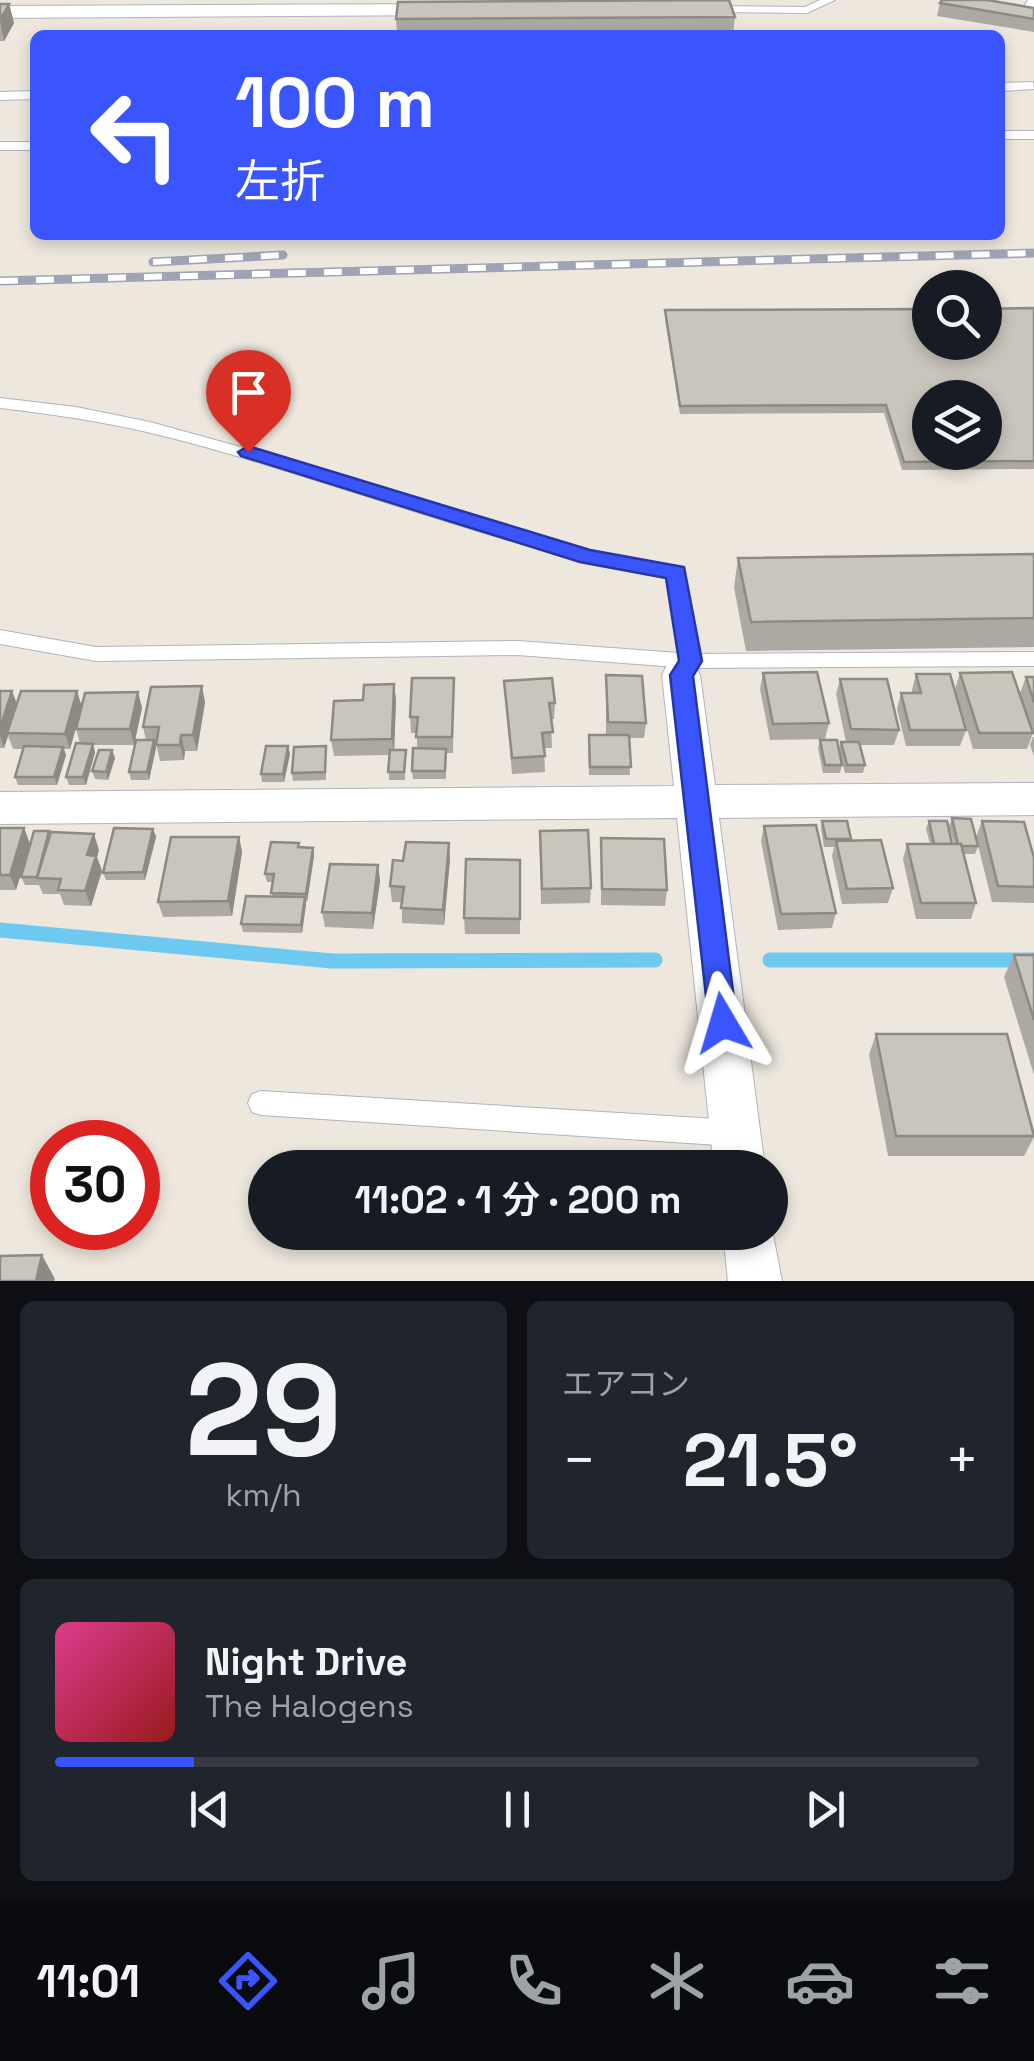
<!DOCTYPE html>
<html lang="ja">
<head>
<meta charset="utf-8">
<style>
  body { margin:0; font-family:"Space Grotesk","Noto Sans JP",sans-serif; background:#20242c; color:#f1f3f6; height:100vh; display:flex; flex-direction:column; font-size:38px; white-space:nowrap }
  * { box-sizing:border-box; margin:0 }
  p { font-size:32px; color:#9ea1a6 }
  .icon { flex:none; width:55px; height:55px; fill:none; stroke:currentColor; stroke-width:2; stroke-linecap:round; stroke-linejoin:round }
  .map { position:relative; height:1281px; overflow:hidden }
  .details { display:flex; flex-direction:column; gap:20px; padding:20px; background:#0d0f14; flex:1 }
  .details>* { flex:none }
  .top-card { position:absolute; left:30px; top:30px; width:975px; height:210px; border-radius:15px; box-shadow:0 5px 15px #0003; background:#3a55fe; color:#fff; overflow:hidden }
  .controls { position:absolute; left:912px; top:270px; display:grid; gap:20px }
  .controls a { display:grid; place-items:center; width:90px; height:90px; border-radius:50%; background:#171b24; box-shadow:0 5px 15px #0003; font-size:50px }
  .speed { position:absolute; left:30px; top:1120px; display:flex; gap:20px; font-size:50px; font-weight:700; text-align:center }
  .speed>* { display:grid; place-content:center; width:130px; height:130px; border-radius:50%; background:#171b24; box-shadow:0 5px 15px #0003; line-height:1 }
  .speed .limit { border:15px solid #d22; background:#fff; color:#111 }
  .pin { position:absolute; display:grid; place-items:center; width:85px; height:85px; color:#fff; margin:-102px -42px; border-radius:50% 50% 50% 0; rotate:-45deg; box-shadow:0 0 10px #0007 }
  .pin .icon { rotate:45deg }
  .me { position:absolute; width:110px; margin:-55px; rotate:353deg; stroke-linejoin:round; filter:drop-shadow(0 0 8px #0008) }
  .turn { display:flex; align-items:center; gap:35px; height:210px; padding:0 40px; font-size:45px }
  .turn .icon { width:130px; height:130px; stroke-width:2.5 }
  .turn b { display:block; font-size:70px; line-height:85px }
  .big { font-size:75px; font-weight:600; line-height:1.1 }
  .details .tile { flex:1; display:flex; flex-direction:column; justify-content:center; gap:15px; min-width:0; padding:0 35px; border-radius:15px; background:#20242c }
  .details .dial { align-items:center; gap:0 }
  .dial b { font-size:130px; line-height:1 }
  .song { display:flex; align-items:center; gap:30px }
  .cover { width:120px; height:120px; border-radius:15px; background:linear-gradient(135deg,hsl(330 70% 55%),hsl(0 70% 35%)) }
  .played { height:10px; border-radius:5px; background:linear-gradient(90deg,#3a55fe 15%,#363941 15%) }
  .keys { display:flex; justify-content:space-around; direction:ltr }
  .heat { display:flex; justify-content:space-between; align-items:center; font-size:55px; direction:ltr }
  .details .tiles { flex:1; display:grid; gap:20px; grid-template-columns:1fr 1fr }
  .tile:last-child { grid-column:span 2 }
  .trip { position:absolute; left:248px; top:1150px; width:540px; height:100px; border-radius:50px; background:#171b24; box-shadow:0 5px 15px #0003; font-weight:600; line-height:100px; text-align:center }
  .tabs { display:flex; height:160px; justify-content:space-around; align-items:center; background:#090b0e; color:#9ea1a6 }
  .tabs .icon { width:70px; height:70px }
  .tabs .selected { color:#3a55fe }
  .tabs b { font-size:45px; color:#f1f3f6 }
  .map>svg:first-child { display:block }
</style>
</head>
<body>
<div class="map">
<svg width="1034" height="1281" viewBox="0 0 1034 1281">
  <rect width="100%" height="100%" fill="#ede7dd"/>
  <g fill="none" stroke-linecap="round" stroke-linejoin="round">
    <g stroke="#6ec9f1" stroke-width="15">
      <polyline points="0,930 332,961 655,960"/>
      <polyline points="770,960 1034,960"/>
    </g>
    <g stroke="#b1b3bf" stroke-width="2">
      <g id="lane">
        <polygon points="820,0 835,0 807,13 708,12 702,9 708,6 805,7"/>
        <polygon points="947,0 974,0 1023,8 1028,0 1034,0 1034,9 1026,15"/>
        <polygon points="1033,82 1034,89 1000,91 1000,83"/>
        <polygon points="35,91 35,99 0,100 0,92"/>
        <rect x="1000" y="131" width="34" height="8"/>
        <rect x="0" y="142" width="35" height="8"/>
        <path d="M0 398 76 407 150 422 302 464 518 532 597 552 683 568 699 654 1034 652V666L696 668 692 674H678L676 667 518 655 96 661 0 644V630L96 647 518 641 679 653 667 578C490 546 325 475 151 433 101 421 51 414 0 408Z"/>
        <polygon points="261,1091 734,1120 743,1124 747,1133 743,1142 734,1146 261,1115 252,1112 248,1103 252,1094"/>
      </g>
    </g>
    <g stroke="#b1b3bf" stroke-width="2">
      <g id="street">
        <polygon points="447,4 455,5 458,10 455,15 0,18 0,6"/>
        <polygon points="681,661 695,665 700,675 715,785 1034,783 1034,815 719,818 765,1168 714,1168 677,818 0,824 0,792 674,786 662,675 667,665"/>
        <polygon points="770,1219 782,1281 728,1281 723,1232 770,1232"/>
      </g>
    </g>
    <use href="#lane" fill="#fff" fill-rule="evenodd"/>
    <use href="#street" fill="#fff" fill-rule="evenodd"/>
    <g stroke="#a0a2b6" stroke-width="9">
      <g id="rail">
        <polyline points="153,262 283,255"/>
        <polyline points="0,281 1034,253"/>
      </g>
    </g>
    <use href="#rail" stroke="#fff" stroke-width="6" stroke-dasharray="18" stroke-linecap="butt"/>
  </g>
  <g fill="#ada9a2">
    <polygon points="940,3 1034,8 1034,32 937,16"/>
    <polygon points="0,4 9,4 14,23 4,41 0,41"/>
    <polygon points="735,17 733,35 397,35 396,19"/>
    <polygon points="1034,308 1034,469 902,470 884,413 680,414 665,318 665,310"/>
    <polygon points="1034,554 1034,647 746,651 734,587 738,558"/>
    <polygon points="763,673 829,723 825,739 770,740 760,689"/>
    <polygon points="960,673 1033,733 1027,749 973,749 955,689"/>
    <polygon points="916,674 966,730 960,746 906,746 897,709 901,693 912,693 912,690"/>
    <polygon points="606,675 646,723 644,738 629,738 630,775 589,775 588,743 606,735"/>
    <polygon points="1026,677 1034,677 1034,735 1020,693"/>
    <polygon points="454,678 453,753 446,753 446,779 413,779 412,771 417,748 417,733 411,733 410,717"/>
    <polygon points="840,679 899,730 894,745 860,745 865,765 863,773 845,773 839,750 841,742 846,742 836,694"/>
    <polygon points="504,681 555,703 554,719 551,719 552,748 544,748 545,772 512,774"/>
    <polygon points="394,684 396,700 394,750 406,750 405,780 389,780 389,755 334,756 331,740"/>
    <polygon points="0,691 12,691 17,704 82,707 138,692 142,708 134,745 93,745 95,752 86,785 69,785 66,777 80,743 76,729 77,723 70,749 64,749 66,755 57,785 18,785 15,777 23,749 13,749 8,736 4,748 0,748"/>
    <polygon points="205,702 197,751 185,751 184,760 160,761 156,743 154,743 156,748 149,780 131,780 129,772 146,740 143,727"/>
    <polygon points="1033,737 1034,737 1034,756 1030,745"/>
    <polygon points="820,740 842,765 840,773 823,773 818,748"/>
    <polygon points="288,746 290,754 284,782 262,782 261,774"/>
    <polygon points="326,746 326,780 293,781 292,773"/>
    <polygon points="112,750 115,758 108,780 95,779 92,771"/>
    <polygon points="952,818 978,846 975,854 963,854 976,903 971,919 916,919 903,859 907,844 930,844 926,829 929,821 954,844 949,826"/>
    <polygon points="822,821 851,839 851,841 893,888 888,903 842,904 832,856 834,847 824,847 821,829"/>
    <polygon points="982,821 1034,858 1034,903 992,902 976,837"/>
    <polygon points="764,826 836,913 832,928 778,930 761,841"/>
    <polygon points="0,828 24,828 30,844 16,890 0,890"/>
    <polygon points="153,829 156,837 145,880 106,880 103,873"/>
    <polygon points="49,831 50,836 99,850 97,857 102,871 91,906 64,905 60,894 43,894 39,885 25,885 21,877"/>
    <polygon points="239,837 242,852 232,916 163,917 158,902"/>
    <polygon points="601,838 667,890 665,906 601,905"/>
    <polygon points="540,846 591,888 590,903 541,904"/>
    <polygon points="299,847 313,848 314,856 307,902 306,902 302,933 243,932 241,924 272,896 273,882 267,882 265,874"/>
    <polygon points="450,859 444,925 402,923 402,902 392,902 390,886 403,861"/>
    <polygon points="520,860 520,934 465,934 464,918"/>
    <polygon points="378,865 380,881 373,929 325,927 322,912"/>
    <polygon points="1014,955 1034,955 1034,1075 1004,977"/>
    <polygon points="876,1034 1034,1133 1034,1137 1024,1156 888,1156 869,1055"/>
  </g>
  <g fill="#8d8a84">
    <polygon points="9,4 14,23 4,41 0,20"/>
    <polygon points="394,684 396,700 394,754 392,739"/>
    <polygon points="202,686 205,702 197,751 193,735"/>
    <polygon points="12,691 18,707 7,733 8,736 4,748 0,736 0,728"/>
    <polygon points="77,691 82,707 70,749 65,734"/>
    <polygon points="138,692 142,708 134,745 130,729"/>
    <polygon points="181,735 185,751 184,760 180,745"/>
    <polygon points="154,740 156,748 149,780 147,772"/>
    <polygon points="93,744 95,752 86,785 83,777"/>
    <polygon points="288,746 290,754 284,782 283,774"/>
    <polygon points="63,747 66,755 57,785 54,777"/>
    <polygon points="112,750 115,758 108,780 106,772"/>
    <polygon points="24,828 30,844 16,890 10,875"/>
    <polygon points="153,829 156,837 145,880 143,872"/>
    <polygon points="94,834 99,850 97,857 102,871 91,906 85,891 87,855"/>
    <polygon points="239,837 242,852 232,916 228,901"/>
    <polygon points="449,843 450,859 444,925 443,910"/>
    <polygon points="313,848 314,856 307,902 306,894"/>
    <polygon points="378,865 380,881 373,929 372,913"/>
    <polygon points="305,897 306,905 302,933 301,925"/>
    <polygon points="42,1255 55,1279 54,1281 36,1281"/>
  </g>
  <g fill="#c9c5bc" stroke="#8d8a84" stroke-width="2.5" fill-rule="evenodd">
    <polygon points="729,0 735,17 396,19 398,2"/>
    <polygon points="942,0 987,0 1034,8 1034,19 940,3"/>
    <polygon points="0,4 9,4 0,20"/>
    <path d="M1034 308V461L904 462 886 405 680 406 665 310 930 309V342H985V309ZM930 398H985V452H930Z"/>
    <polygon points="1034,554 1034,618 751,622 738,558"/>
    <polygon points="817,672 829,723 773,724 763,673"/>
    <polygon points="1012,672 1033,733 979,733 960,673"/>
    <polygon points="916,674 950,674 966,730 910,730 901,693 921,693"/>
    <polygon points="606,675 642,676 646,723 608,722"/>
    <polygon points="1026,677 1034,677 1034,702"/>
    <polygon points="412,678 454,678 452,737 416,737 418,717 410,717"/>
    <polygon points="552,678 555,703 549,703 553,732 542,733 545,756 512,758 504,681"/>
    <polygon points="840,679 887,679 899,730 851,729"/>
    <polygon points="394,684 392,739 331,740 334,701 363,700 364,685"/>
    <polygon points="202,686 193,735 181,735 180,745 156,745 159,727 143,727 151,687"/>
    <polygon points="0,691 12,691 0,728"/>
    <polygon points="21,691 77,691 65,734 7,733"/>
    <polygon points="138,692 130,729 76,729 85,693"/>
    <polygon points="589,735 629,735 631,767 590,767"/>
    <polygon points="136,740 154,740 147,772 129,772"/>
    <polygon points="820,740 837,740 842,765 825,765"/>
    <polygon points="841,742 859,742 865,765 847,765"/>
    <polygon points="76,743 93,744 83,777 66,777"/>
    <polygon points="24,746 63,747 54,777 15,777"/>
    <polygon points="266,746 288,746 283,774 261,774"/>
    <polygon points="326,746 325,772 292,773 294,747"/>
    <polygon points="413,748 446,749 445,771 412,771"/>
    <polygon points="99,750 112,750 106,772 92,771"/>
    <polygon points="390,750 406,750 404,772 388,772"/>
    <polygon points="952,818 971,819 978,846 961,846 961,844 958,844"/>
    <polygon points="822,821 847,821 851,839 826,839"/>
    <polygon points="929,821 947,821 952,844 934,844"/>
    <polygon points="982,821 1024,822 1034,858 1034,887 998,886"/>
    <polygon points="816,825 836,913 781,914 764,826"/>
    <polygon points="0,828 24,828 10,875 0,875"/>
    <polygon points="114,828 153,829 143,872 103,873"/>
    <polygon points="588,830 591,888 542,889 540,831"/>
    <polygon points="34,831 49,831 37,877 21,877"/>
    <polygon points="51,832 94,834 87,855 96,856 85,891 58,890 61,879 37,878"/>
    <polygon points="171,837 239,837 228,901 158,902"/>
    <polygon points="601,838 664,839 667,890 602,889"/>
    <polygon points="881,840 893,888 847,889 836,841"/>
    <polygon points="271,842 299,843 298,847 313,848 306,894 271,893 274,874 265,874"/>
    <polygon points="406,842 449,843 443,910 401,908 404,887 390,886 393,860 403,861"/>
    <polygon points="907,844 961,844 976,903 921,903"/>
    <polygon points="466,859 520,860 520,919 464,918"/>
    <polygon points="330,864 378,865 372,913 322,912"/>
    <polygon points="246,896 305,897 301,925 241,924"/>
    <polygon points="1014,955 1034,955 1034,1020"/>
    <polygon points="876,1034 1007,1034 1034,1136 896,1136"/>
    <polygon points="42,1255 36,1281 0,1281 0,1256"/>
  </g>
  <polygon fill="#3a55fe" stroke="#2637a5" stroke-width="2.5" points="248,446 590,550 684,567 702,661 693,676 737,1023 733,1032 723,1036 713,1032 709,1023 670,675 679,661 666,578 580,562 241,456 238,452"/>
</svg>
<div class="controls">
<a><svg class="icon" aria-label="search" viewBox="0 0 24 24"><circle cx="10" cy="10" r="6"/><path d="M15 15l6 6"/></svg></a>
<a><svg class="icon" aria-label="layers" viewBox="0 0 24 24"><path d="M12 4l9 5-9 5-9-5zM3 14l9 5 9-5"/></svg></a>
</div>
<div class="speed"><div class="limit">30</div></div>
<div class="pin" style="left:248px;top:452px;background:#d93025"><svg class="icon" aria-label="arrive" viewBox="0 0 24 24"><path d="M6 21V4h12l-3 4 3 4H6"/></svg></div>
<svg class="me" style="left:723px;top:1023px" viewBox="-20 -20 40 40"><path d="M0-17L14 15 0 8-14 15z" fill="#3a55fe" stroke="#fff" stroke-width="4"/></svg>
<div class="trip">11:02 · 1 分 · 200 m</div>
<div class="top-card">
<div class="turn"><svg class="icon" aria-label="left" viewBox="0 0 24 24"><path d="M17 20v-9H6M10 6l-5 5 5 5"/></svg><div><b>100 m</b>左折</div></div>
</div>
</div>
<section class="details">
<div class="tiles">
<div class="tile dial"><b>29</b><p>km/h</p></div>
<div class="tile"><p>エアコン</p>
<div class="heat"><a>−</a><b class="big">21.5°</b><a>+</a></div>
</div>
<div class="tile">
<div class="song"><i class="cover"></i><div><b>Night Drive</b><p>The Halogens</p></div></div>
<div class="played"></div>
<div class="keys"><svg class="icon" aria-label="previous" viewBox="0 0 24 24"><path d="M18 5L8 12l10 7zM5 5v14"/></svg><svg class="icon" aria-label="pause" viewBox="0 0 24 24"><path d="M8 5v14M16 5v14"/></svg><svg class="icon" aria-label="next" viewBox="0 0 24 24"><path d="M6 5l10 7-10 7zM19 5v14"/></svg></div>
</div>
</div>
</section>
<nav class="tabs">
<b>11:01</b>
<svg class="icon selected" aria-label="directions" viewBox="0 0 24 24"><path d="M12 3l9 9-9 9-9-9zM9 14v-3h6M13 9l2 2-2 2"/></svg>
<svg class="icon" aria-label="music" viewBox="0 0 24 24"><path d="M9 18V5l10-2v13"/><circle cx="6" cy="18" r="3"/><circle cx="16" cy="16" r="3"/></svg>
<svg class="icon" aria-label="phone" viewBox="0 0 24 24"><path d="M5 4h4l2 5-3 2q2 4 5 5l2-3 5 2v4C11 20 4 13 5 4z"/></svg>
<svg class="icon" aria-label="climate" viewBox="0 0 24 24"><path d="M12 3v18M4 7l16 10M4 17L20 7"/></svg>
<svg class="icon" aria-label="car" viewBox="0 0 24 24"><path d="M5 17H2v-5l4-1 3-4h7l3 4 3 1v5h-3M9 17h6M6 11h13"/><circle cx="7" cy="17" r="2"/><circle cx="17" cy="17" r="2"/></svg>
<svg class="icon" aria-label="filters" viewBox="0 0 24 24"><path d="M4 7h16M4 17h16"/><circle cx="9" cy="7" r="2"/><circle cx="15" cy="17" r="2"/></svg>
</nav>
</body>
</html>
